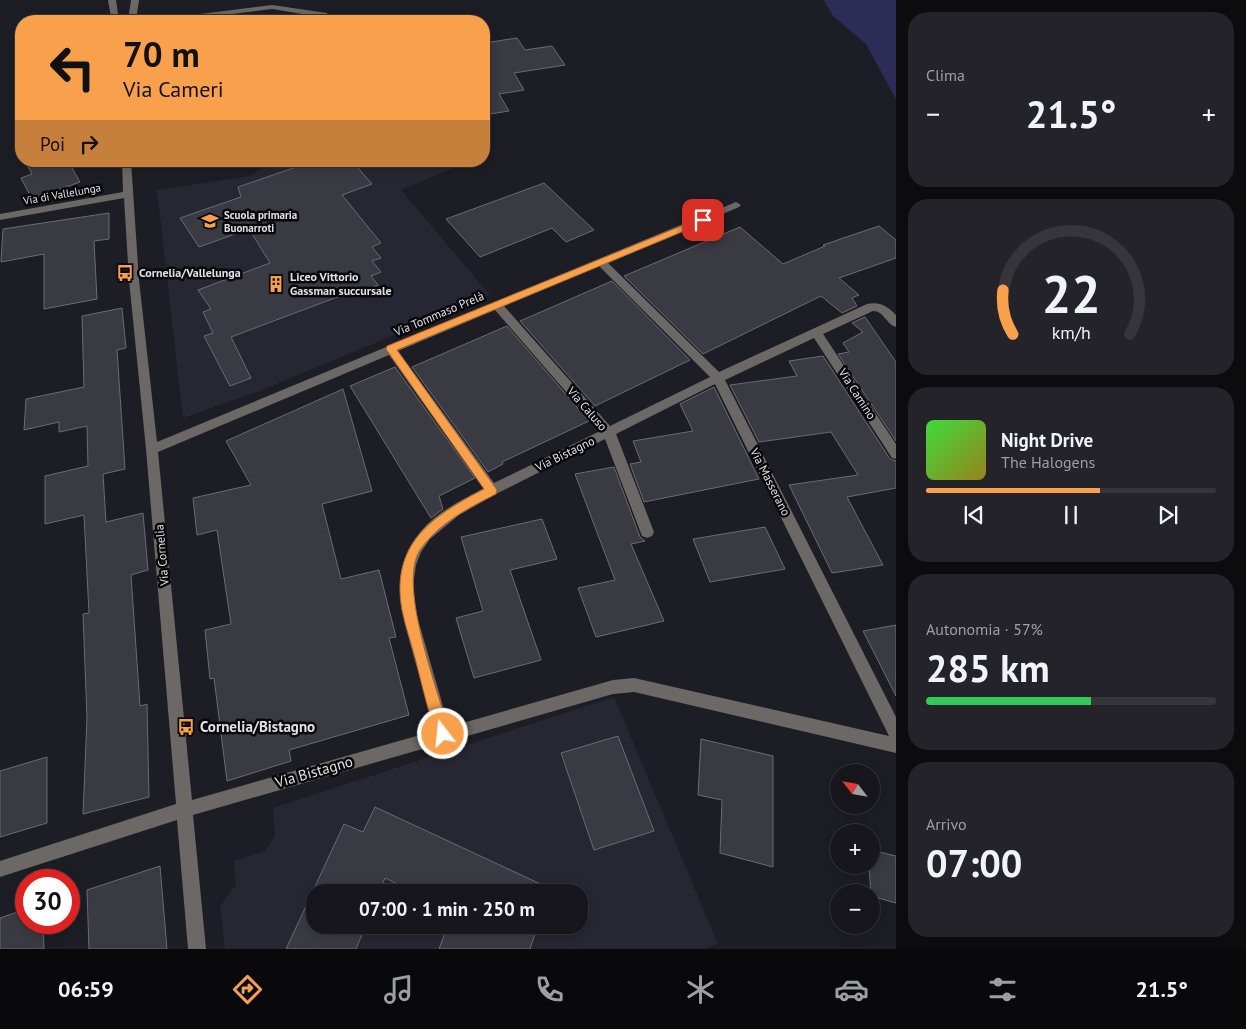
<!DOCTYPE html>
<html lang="it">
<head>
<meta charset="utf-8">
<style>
  body { margin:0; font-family:"PT Sans",sans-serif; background:#232329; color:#f1f3f6; height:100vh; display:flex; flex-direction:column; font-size:19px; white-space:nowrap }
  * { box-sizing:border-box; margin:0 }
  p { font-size:16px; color:#9e9fa3 }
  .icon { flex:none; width:28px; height:28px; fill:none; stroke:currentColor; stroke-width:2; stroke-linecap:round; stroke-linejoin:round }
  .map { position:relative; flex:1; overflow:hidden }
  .panel { display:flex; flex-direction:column; gap:12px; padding:12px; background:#0c0c0f; width:350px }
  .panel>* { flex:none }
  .top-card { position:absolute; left:15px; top:15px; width:475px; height:152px; border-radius:20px; box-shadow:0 2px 12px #0003,0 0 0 1px #35353b; background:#f9a04c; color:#111; overflow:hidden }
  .needle { width:32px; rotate:301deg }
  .fabs { position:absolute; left:830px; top:764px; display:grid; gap:10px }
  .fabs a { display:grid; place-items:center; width:50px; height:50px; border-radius:50%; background:#16161c; box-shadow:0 2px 12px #0003,0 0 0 1px #35353b; font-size:25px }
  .speed { position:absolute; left:15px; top:869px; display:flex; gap:10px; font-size:25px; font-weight:700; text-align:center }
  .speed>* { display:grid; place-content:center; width:65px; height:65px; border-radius:50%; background:#16161c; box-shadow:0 2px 12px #0003,0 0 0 1px #35353b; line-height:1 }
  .speed .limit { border:8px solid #d22; background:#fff; color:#111 }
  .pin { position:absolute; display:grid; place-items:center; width:42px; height:42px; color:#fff; margin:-21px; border-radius:10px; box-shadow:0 2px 8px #0006 }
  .me { position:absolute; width:55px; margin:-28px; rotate:344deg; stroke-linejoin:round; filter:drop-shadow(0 0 4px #0008) }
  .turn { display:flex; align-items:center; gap:18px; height:105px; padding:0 25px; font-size:22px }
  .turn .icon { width:65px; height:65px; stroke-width:2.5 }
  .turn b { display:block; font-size:35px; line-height:42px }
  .then { display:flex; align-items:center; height:48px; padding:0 25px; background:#0003; gap:10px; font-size:19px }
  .big { font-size:38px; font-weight:800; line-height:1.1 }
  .panel .tile { flex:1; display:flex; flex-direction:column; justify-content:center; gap:8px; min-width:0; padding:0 18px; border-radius:20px; background:#232329 }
  .panel .dial { align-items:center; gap:0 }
  .dial svg { height:130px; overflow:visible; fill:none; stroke:#35353b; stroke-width:7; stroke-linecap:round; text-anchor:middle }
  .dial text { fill:#f1f3f6; stroke:none }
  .song { display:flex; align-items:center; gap:15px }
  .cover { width:60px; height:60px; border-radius:8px; background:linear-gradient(135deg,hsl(120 70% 55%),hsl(50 70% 35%)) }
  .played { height:5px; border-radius:2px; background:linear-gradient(90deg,#f9a04c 60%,#35353b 60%) }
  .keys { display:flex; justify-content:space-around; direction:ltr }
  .heat { display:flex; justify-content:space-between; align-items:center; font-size:28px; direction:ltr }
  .charge { height:8px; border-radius:4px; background:linear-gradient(90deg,#34c759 57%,#35353b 0) }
  .trip { position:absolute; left:306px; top:884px; width:282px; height:50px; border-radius:20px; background:#16161c; box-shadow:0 2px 12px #0003,0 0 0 1px #35353b; font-weight:800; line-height:50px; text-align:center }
  .tab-bar { display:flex; height:80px; justify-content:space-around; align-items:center; background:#09090b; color:#9e9fa3 }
  .tab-bar .icon { width:35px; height:35px }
  .tab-bar .on { color:#f9a04c }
  .tab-bar b { font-size:22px; color:#f1f3f6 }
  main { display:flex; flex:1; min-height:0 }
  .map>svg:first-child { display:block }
</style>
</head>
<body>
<main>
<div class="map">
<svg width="896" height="949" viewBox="0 0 896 949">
  <rect width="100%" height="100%" fill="#1d1e25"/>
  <g fill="#262733" fill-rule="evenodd">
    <polygon points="272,161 470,161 401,190 490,295 257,392 183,418 157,190 250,176"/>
    <path d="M614 697 718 944 704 949H225L220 906 236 885 234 861 265 851 275 836 273 808ZM315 892H580V925H315Z"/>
  </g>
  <polygon fill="#2d2c56" points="824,0 896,0 896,99 866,44 833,16"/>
  <g fill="#3a3a42" stroke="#6a6b73">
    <polygon points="517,38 525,50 552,46 565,65 514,73 524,90 499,94 509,111 484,115 484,43"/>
    <polygon points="25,161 68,161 80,182 32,199 21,178 32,174"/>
    <polygon points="314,161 352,161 372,184 342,195 381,243 372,247 381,258 372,261 381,272 371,276 378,285 355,294 353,292 340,296 231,337 251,378 230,386 204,336 213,333 203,312 211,309 198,290 270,263 249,229 199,247 180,218 241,197 238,187"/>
    <polygon points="544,183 594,230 566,242 552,228 480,257 446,219"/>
    <polygon points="109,213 109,239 94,241 97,299 44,309 44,254 1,262 3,229"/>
    <polygon points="879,226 896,240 896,258 839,278 859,295 852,298 857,306 842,313 821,296 703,354 624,276 740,227 783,264 825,246 823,245"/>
    <polygon points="612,281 690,360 595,406 520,321"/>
    <polygon points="122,308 126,348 117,350 125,469 103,474 106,522 143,513 148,570 131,575 140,706 147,704 149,797 83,814 87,718 83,614 89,613 84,515 45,524 45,476 88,466 87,426 59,432 59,422 24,430 26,399 84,387 82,316"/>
    <polygon points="865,317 896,362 896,441 838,354 849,352 843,343 863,332 852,323"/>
    <polygon points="507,326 589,421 502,462 503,464 488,472 412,367"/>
    <polygon points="823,356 890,459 896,461 896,488 847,497 883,565 832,573 789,485 858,475 831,432 759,442 730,385 797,376 789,361"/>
    <polygon points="395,367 475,478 439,496 443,509 431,518 350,386"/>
    <polygon points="714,387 759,479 644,502 630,464 641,462 633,441 693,431 680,404"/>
    <polygon points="343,389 372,491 322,504 341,579 379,570 396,637 389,638 409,715 289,750 291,761 227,781 214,678 210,679 205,630 231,624 217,530 197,535 193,498 251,485 226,441"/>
    <polygon points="614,467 640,537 645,541 631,544 664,621 596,637 578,588 615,580 575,474"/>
    <polygon points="542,519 557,559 510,570 541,660 474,678 456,618 483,611 461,537"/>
    <polygon points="765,527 785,569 710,582 693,539"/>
    <polygon points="896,625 896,696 863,631"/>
    <polygon points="618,736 654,831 594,850 561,753"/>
    <polygon points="701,739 773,756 773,867 720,853 722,800 698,795"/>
    <polygon points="47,757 47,823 0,837 0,771"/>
    <polygon points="375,807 549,888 548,892 414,892 385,878 379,892 315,892 315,925 366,925 356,949 286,949 344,824 363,832"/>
    <polygon points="871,850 896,856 896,903 871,896 869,865 871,865"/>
    <polygon points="160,866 167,949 89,949 87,890"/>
    <polygon points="26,909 26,922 43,922 44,949 0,949 0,918"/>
    <polygon points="448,925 538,925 530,949 439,949"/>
  </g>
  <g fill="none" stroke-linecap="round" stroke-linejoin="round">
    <g fill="#6b6865" fill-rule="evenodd">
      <polygon points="108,0 116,0 119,21 97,21 111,17"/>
      <polygon points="131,0 139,0 136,21 128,21"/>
      <polygon points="272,5 327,13 328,21 320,21 320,17 272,9 176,21 156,21 160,19"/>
      <path d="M122 161H131L139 280 157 442 736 202 741 205 739 207 608 263 719 372 867 304C879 301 888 306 896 315V327C886 324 884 311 873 311L823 334 896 444V459L892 458 814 338 725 380 896 717V753L634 692 613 694 193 815 206 949H188L177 820 0 877V861L176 804 146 449 129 280 124 198 0 220V214L123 192ZM599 266 710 377 610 426 504 306ZM495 310 600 431 494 483 398 351ZM389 355 484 488C462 500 437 512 421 531 387 570 402 613 414 657 421 682 428 706 434 731L192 800 158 452ZM715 384 889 736 634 678 613 680 449 727 415 609 413 585 416 565 421 552 430 539 459 515 496 494 605 439 642 536 647 538 652 536 654 532 616 434Z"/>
    </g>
  </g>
  <path fill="#f9a04c" stroke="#a26831" d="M703 217 706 218V222L397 350 497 490 496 494C467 509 439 523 420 550 397 585 439 694 450 734L448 739 443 741 438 739C428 713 422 684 415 658 411 642 405 626 402 610 390 544 432 516 484 489L386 349 387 346Z"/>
  <defs>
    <g id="school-bare" transform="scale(1.35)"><path d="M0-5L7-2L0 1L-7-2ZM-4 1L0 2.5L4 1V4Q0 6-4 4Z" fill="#f9a04c" stroke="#08080b" stroke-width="2.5" paint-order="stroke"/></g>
    <g id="bus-bare" transform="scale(1.35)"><path d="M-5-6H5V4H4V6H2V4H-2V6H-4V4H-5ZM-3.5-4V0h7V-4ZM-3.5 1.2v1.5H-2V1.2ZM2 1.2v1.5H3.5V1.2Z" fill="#f9a04c" stroke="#08080b" stroke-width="2.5" paint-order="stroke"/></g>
    <g id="building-bare" transform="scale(1.35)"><path d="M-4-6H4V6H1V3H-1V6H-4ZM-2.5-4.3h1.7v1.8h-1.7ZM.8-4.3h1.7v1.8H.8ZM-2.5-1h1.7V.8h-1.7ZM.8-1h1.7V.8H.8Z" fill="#f9a04c" stroke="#08080b" stroke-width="2.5" paint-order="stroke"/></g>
  </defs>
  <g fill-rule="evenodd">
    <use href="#school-bare" x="210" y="221"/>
    <use href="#bus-bare" x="125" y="273"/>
    <use href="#building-bare" x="276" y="284"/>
    <use href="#bus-bare" x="186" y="727"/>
  </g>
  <g text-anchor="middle" stroke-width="5" stroke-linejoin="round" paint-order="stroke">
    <g font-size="11" fill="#e0e0e5" stroke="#08080b">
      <text transform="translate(62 194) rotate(-10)" y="4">Via di Vallelunga</text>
    </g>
    <g font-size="11" font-weight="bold" fill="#e0e0e5" stroke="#08080b" text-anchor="start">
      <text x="224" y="219">Scuola primaria<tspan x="224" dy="13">Buonarroti</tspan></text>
    </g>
    <g font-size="12" font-weight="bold" fill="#e0e0e5" stroke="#08080b" text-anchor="start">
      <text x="139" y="277">Cornelia/Vallelunga</text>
      <text x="290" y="281">Liceo Vittorio<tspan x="290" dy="14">Gassman succursale</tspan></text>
    </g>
    <g font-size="12" fill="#e0e0e5" stroke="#08080b">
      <text transform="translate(439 314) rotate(-23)" y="4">Via Tommaso Prelà</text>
      <text transform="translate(857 394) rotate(57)" y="4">Via Camino</text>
      <text transform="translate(587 409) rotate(49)" y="4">Via Caluso</text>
      <text transform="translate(565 454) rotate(-26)" y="4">Via Bistagno</text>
      <text transform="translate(770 482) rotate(63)" y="4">Via Masserano</text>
      <text transform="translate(162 555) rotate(-95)" y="4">Via Cornelia</text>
    </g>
    <g font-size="15" font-weight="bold" fill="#e0e0e5" stroke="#08080b" text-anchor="start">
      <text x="200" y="732">Cornelia/Bistagno</text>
    </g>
    <g font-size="15" fill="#e0e0e5" stroke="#08080b">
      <text transform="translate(314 772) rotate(-16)" y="5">Via Bistagno</text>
    </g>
  </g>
</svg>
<div class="fabs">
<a><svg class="needle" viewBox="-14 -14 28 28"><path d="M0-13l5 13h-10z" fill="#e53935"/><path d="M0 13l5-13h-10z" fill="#9e9fa3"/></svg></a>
<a>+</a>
<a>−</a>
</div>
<div class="speed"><div class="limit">30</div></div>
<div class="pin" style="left:703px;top:220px;background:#d93025"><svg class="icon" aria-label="arrive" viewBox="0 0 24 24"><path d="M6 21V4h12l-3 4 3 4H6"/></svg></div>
<svg class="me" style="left:443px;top:734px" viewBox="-20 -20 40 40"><circle r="17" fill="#f9a04c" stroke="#fff" stroke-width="3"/><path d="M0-11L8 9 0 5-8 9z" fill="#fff"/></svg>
<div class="trip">07:00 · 1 min · 250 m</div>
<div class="top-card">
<div class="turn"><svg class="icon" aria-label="left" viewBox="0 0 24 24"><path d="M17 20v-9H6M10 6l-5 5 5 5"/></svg><div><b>70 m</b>Via Cameri</div></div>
<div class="then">Poi<svg class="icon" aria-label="right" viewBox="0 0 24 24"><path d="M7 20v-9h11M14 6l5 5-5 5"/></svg></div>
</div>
</div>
<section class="panel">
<div class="tile"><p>Clima</p>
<div class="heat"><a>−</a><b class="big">21.5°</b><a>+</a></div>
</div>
<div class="tile dial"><svg viewBox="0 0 100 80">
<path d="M14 69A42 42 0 1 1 86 69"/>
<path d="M14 69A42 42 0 0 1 8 42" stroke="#f9a04c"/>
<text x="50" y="56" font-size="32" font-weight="700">22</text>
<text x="50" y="72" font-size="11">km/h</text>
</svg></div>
<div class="tile">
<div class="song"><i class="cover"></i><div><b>Night Drive</b><p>The Halogens</p></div></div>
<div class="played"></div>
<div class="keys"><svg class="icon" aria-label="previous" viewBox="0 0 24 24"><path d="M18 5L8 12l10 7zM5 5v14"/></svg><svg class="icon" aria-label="pause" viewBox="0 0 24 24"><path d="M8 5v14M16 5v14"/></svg><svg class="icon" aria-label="next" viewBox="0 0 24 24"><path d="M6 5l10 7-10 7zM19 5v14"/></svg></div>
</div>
<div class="tile"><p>Autonomia · 57%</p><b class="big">285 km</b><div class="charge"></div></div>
<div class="tile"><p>Arrivo</p><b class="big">07:00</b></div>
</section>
</main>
<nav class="tab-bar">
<b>06:59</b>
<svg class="icon on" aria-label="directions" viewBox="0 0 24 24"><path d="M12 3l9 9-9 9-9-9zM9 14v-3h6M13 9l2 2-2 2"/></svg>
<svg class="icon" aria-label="music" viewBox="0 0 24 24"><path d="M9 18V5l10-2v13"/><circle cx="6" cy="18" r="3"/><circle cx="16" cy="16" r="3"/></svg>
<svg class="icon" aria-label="phone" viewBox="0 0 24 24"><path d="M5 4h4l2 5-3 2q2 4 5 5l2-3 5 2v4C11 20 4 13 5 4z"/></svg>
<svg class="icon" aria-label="climate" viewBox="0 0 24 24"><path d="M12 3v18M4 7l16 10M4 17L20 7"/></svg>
<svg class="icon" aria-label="car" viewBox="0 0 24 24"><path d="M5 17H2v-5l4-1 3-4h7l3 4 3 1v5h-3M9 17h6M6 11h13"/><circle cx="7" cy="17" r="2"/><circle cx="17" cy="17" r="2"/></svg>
<svg class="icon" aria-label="filters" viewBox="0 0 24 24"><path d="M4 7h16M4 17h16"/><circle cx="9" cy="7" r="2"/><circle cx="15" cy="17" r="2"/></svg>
<b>21.5°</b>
</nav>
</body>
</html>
